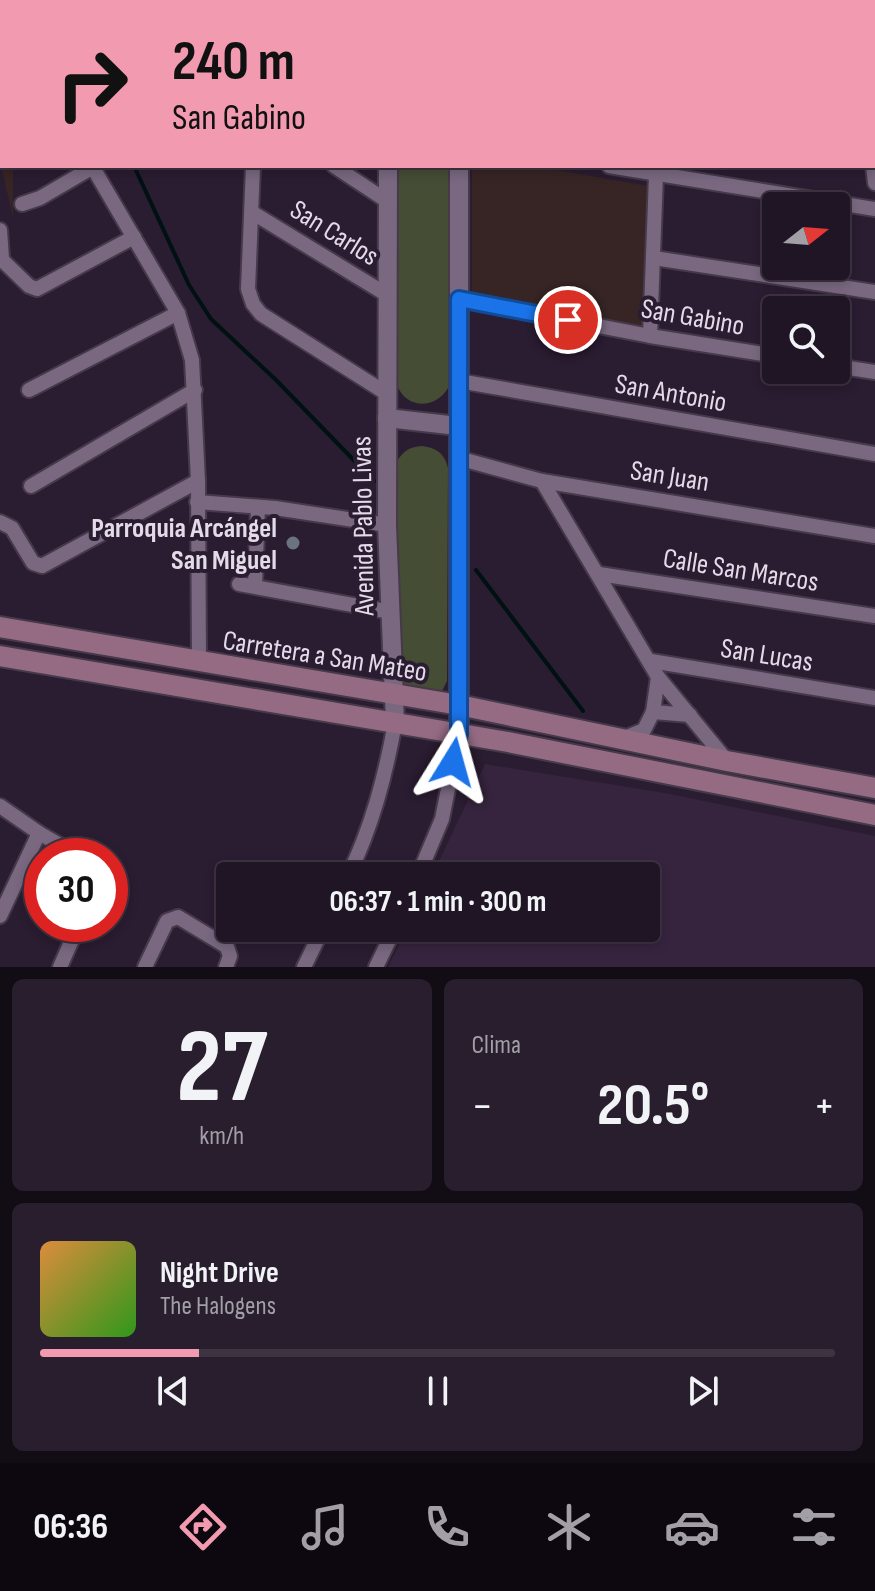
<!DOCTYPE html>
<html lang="es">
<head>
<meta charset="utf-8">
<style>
  body { margin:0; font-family:"Sofia Sans Condensed",sans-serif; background:#281e2d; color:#f1f3f6; height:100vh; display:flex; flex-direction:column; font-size:30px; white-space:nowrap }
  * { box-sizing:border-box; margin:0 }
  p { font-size:26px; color:#a29fa7 }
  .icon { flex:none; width:44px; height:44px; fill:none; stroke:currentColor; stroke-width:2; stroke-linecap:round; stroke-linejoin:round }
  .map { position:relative; height:967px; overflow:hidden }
  .drawer { display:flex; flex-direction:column; gap:12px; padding:12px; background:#120c14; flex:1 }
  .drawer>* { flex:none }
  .guide { position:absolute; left:0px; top:0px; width:876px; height:168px; box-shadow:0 4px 12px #0003,0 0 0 2px #3d3442; background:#f29aaf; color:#111; overflow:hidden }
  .needle { width:52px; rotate:73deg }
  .buttons { position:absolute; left:762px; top:192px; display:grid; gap:16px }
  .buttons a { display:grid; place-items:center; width:88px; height:88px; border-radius:8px; background:#201525; box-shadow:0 4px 12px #0003,0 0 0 2px #3d3442; font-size:40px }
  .speed { position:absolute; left:24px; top:838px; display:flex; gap:16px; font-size:40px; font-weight:700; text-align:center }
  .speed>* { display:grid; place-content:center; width:104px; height:104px; border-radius:50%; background:#201525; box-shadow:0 4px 12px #0003,0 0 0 2px #3d3442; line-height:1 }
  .speed .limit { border:12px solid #d22; background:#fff; color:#111 }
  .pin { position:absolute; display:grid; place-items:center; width:68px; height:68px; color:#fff; margin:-34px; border:4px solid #fff; border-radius:50%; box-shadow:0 2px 8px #0007 }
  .me { position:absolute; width:88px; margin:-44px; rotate:8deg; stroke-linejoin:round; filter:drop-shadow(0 0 6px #0008) }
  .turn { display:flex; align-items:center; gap:28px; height:168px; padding:0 40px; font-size:36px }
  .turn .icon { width:104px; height:104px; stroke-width:2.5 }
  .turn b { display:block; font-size:56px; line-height:68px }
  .big { font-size:60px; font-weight:700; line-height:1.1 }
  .drawer .tile { flex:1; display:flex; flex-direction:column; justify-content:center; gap:12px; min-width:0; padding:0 28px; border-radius:12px; background:#281e2d }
  .drawer .dial { align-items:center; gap:0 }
  .dial b { font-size:104px; line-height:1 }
  .song { display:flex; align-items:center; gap:24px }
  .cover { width:96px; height:96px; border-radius:12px; background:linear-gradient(135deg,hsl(30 70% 55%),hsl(110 70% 35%)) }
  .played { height:8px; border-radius:4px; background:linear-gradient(90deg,#f29aaf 20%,#3d3442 20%) }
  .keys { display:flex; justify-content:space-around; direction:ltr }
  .heat { display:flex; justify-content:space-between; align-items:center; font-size:44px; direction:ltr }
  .drawer .tiles { flex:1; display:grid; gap:12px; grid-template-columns:1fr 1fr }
  .tile:last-child { grid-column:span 2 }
  .trip { position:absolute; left:216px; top:862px; width:444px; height:80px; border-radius:8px; background:#201525; box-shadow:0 4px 12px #0003,0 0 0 2px #3d3442; font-weight:700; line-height:80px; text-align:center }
  .menu { display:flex; height:128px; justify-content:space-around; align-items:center; background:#0d080f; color:#a29fa7 }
  .menu .icon { width:56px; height:56px }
  .menu .on { color:#f29aaf }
  .menu b { font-size:36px; color:#f1f3f6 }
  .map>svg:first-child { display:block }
</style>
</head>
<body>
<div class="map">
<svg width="875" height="967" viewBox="0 0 875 967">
  <rect width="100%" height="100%" fill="#2a1c31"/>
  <polygon fill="#36243e" points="485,764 665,793 875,836 875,967 388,967 407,928 646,928 646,876 432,876"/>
  <g fill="#372424">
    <polygon points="0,0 14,0 2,2 2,166 13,166 13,218 0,161"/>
    <polygon points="472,166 532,166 649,186 643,329 472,293"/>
  </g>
  <g fill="#454d35">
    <path d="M398 166H449L448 388C435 410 406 409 397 385Z"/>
    <path d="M422 446C437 448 444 453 448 468L447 681 441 693 403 686 398 671 397 461C404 450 410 447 422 446Z"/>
  </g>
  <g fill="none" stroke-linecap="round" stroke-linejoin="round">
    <g stroke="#001113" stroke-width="4">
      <polyline points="134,166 189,285 211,319 276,380 374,481"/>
      <polyline points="476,570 583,711"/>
    </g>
    <g stroke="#45394a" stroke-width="11">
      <polyline id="service" points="0,21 2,21"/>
    </g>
    <g stroke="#45394a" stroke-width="18">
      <g id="minor">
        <polyline points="29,0 32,2"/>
        <polyline points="253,0 253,2"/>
        <polyline points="599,0 610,2"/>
        <polyline points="850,0 850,2"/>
        <polyline points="125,2 130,0"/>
        <polyline points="92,166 178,313 192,360 198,481 199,662"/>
        <polyline points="253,166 248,289 253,304 261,314 389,395"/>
        <polyline points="334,166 387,201"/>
        <polyline points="609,166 875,209"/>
        <polyline points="873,166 875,183"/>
        <polyline points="22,204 40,198 93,167"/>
        <polyline points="253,213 389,296"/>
        <polyline points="0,230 2,258"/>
        <polyline points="0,258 29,286 37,289 134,237"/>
        <polyline points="654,258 875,292"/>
        <polyline points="459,299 650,336 776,356"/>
        <polyline points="650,336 656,175"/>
        <polyline points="836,366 875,372"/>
        <polyline points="459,381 875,454"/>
        <polyline points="29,390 178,313"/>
        <polyline points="458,458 542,481 875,536"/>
        <polyline points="542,481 658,677 727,761"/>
        <polyline points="31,486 195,390"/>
        <polyline points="197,502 275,508 387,525"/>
        <polyline points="0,522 12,528 33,563 42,566 198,481"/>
        <polyline points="599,574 875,616"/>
        <polyline points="239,584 391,612"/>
        <polyline points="255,586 258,507"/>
        <polyline points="651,661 875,698"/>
        <polyline points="653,712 690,715"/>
        <polyline points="622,739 644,730 653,712 658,677"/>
        <polyline points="0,806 39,833 79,856"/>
        <path d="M348 876C372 827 385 777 395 723"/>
        <polyline points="418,876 442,819 459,734"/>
        <polyline points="0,916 39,833"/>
        <polyline points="60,967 79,924"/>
        <polyline points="145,967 167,921 178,917 221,943 227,947 230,956 226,967"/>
        <polyline points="304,967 323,928"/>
        <polyline points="376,967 395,928"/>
      </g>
    </g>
    <g stroke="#45394a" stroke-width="22">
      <g id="tertiary">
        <polyline points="388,0 388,2"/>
        <polyline points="459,0 459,2"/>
        <polyline points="388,166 387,525 395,723"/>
        <polyline points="387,418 458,426"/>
        <polyline points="459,734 459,166"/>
      </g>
    </g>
    <g stroke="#45394a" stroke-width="24">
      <g id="secondary">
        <polyline points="0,627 459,705 727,761 875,788"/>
        <polyline points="0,656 508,742 875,815"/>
      </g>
    </g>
    <use href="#service" stroke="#796880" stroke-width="7"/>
    <use href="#minor" stroke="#796880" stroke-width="14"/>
    <use href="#tertiary" stroke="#796880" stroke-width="18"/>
    <use href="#secondary" stroke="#956b84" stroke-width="20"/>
  </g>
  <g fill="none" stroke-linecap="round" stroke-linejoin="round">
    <g stroke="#114b97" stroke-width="20">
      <polyline id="route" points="453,762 459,734 459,299 568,320"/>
    </g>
    <use href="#route" stroke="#1a73e8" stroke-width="14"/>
  </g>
  <circle fill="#6b7280" stroke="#2a1c31" stroke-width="3" cx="293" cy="543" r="8"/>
  <g text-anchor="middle" stroke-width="8" stroke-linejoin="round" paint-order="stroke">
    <g font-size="28" fill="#e4dbe9" stroke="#2a1c31">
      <text transform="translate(335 232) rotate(32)" y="10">San Carlos</text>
      <text transform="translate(693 316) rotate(10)" y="10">San Gabino</text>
      <text transform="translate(671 392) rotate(10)" y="10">San Antonio</text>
      <text transform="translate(670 475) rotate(9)" y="10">San Juan</text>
      <text transform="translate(362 526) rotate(-91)" y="10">Avenida Pablo Livas</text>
      <text transform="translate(741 569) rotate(9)" y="10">Calle San Marcos</text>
      <text transform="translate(767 654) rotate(9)" y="10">San Lucas</text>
      <text transform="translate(325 655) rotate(9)" y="10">Carretera a San Mateo</text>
    </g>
    <g font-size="28" font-weight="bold" fill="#e4dbe9" stroke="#2a1c31" text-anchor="end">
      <text x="277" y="537">Parroquia Arcángel<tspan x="277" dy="32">San Miguel</tspan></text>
    </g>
  </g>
</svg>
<div class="buttons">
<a><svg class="needle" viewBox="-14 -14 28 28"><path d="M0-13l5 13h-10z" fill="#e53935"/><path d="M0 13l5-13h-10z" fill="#a29fa7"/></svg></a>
<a><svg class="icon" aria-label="search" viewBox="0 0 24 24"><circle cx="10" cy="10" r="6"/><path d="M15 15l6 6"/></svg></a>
</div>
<div class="speed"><div class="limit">30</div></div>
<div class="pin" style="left:568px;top:320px;background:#d93025"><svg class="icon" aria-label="arrive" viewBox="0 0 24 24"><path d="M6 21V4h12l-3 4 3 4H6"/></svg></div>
<svg class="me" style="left:453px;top:762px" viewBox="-20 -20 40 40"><path d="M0-17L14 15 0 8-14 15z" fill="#1a73e8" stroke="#fff" stroke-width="4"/></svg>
<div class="trip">06:37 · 1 min · 300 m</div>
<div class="guide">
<div class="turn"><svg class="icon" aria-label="right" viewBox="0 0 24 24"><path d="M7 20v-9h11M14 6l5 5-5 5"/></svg><div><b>240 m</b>San Gabino</div></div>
</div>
</div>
<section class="drawer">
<div class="tiles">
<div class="tile dial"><b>27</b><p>km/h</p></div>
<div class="tile"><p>Clima</p>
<div class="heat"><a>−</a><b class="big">20.5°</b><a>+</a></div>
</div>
<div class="tile">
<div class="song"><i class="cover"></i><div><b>Night Drive</b><p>The Halogens</p></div></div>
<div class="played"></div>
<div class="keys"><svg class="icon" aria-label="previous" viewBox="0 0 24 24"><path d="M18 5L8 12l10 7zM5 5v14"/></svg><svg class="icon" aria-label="pause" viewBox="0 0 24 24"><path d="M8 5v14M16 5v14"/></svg><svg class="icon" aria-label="next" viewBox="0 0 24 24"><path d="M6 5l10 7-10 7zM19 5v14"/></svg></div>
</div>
</div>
</section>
<nav class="menu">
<b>06:36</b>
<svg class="icon on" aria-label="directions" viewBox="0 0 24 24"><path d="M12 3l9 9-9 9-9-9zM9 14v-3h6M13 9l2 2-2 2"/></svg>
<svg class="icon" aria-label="music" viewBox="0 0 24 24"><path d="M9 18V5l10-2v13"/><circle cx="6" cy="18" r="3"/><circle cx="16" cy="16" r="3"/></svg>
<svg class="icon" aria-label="phone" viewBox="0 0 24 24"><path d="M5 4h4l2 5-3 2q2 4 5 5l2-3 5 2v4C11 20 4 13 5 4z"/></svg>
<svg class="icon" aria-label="climate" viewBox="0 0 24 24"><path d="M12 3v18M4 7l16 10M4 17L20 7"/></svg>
<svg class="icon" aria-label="car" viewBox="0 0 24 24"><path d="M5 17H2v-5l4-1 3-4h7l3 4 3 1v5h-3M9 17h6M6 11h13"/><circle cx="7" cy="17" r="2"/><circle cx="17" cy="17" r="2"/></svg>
<svg class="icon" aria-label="filters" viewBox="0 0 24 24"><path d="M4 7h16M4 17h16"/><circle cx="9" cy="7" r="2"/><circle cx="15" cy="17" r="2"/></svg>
</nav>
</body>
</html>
